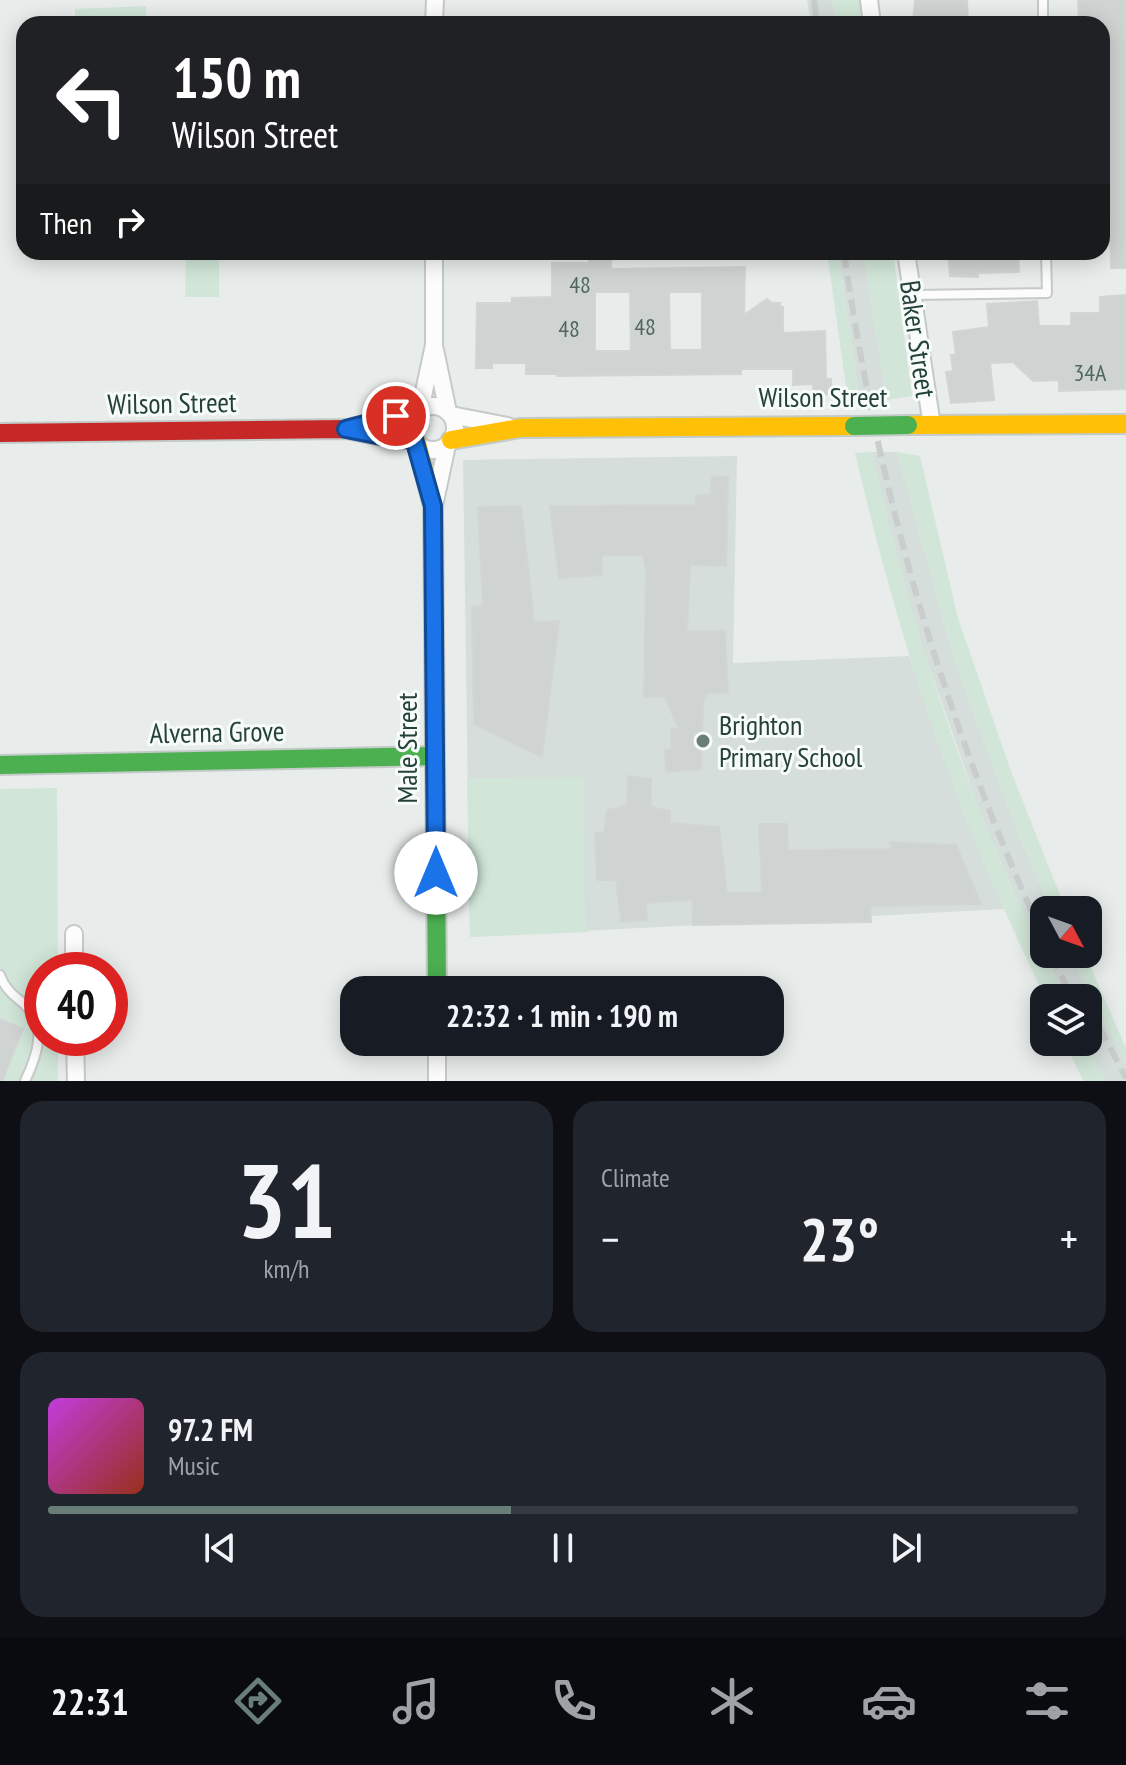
<!DOCTYPE html>
<html lang="en">
<head>
<meta charset="utf-8">
<style>
  body { margin:0; font-family:"PT Sans Narrow",sans-serif; background:#20242c; color:#f1f3f6; height:100vh; display:flex; flex-direction:column; font-size:30px; white-space:nowrap }
  * { box-sizing:border-box; margin:0 }
  p { font-size:26px; color:#9ea1a6 }
  .icon { flex:none; width:44px; height:44px; fill:none; stroke:currentColor; stroke-width:2; stroke-linecap:round; stroke-linejoin:round }
  .map { position:relative; height:1081px; overflow:hidden }
  .details { display:flex; flex-direction:column; gap:20px; padding:20px; background:#0d0f14; flex:1 }
  .details>* { flex:none }
  .guide { position:absolute; left:16px; top:16px; width:1094px; height:244px; border-radius:24px; box-shadow:0 4px 20px #0003; background:#202124; color:#fff; overflow:hidden }
  .needle { width:52px; rotate:131deg }
  .tools { position:absolute; left:1030px; top:896px; display:grid; gap:16px }
  .tools a { display:grid; place-items:center; width:72px; height:72px; border-radius:16px; background:#171b24; box-shadow:0 4px 20px #0003; font-size:40px }
  .speed { position:absolute; left:24px; top:952px; display:flex; gap:16px; font-size:40px; font-weight:700; text-align:center }
  .speed>* { display:grid; place-content:center; width:104px; height:104px; border-radius:50%; background:#171b24; box-shadow:0 4px 20px #0003; line-height:1 }
  .speed .limit { border:12px solid #d22; background:#fff; color:#111 }
  .pin { position:absolute; display:grid; place-items:center; width:68px; height:68px; color:#fff; margin:-34px; border:4px solid #fff; border-radius:50%; box-shadow:0 2px 8px #0007 }
  .me { position:absolute; width:88px; margin:-44px; rotate:0deg; stroke-linejoin:round; filter:drop-shadow(0 0 6px #0008) }
  .turn { display:flex; align-items:center; gap:28px; height:168px; padding:0 24px; font-size:36px }
  .turn .icon { width:104px; height:104px; stroke-width:2.5 }
  .turn b { display:block; font-size:56px; line-height:68px }
  .then { display:flex; align-items:center; height:76px; padding:0 24px; background:#0003; gap:16px; font-size:30px }
  .big { font-size:60px; font-weight:800; line-height:1.1 }
  .details .tile { flex:1; display:flex; flex-direction:column; justify-content:center; gap:12px; min-width:0; padding:0 28px; border-radius:24px; background:#20242c }
  .details .dial { align-items:center; gap:0 }
  .dial b { font-size:104px; line-height:1 }
  .song { display:flex; align-items:center; gap:24px }
  .cover { width:96px; height:96px; border-radius:12px; background:linear-gradient(135deg,hsl(290 70% 55%),hsl(10 70% 35%)) }
  .played { height:8px; border-radius:4px; background:linear-gradient(90deg,#697e78 45%,#363941 45%) }
  .keys { display:flex; justify-content:space-around; direction:ltr }
  .heat { display:flex; justify-content:space-between; align-items:center; font-size:44px; direction:ltr }
  .details .tiles { flex:1; display:grid; gap:20px; grid-template-columns:1fr 1fr }
  .tile:last-child { grid-column:span 2 }
  .trip { position:absolute; left:340px; top:976px; width:444px; height:80px; border-radius:24px; background:#171b24; box-shadow:0 4px 20px #0003; font-weight:800; line-height:80px; text-align:center }
  .tabs { display:flex; height:128px; justify-content:space-around; align-items:center; background:#090b0e; color:#9ea1a6 }
  .tabs .icon { width:56px; height:56px }
  .tabs .active { color:#697e78 }
  .tabs b { font-size:36px; color:#f1f3f6 }
  .map>svg:first-child { display:block }
</style>
</head>
<body>
<div class="map">
<svg width="1126" height="1081" viewBox="0 0 1126 1081">
  <rect width="100%" height="100%" fill="#e8edeb"/>
  <g fill="#d6dedb">
    <polygon points="807,0 833,0 836,24 811,24"/>
    <polygon points="838,252 863,252 887,400 860,401"/>
    <polygon points="872,452 897,452 955,662 1017,831 1051,910 1044,910 1044,954 1071,954 1126,1063 1126,1081 1105,1081 1097,1066 1086,1042 1088,1042 1088,998 1066,998 1036,944 981,815 922,646 892,542"/>
    <polygon points="737,456 733,663 909,656 966,819 1004,909 470,937 463,460"/>
  </g>
  <g fill="#d1e6d8">
    <polygon points="833,0 859,0 862,24 836,24"/>
    <polygon points="146,6 146,24 75,24 75,9"/>
    <polygon points="186,252 219,252 219,297 185,297"/>
    <polygon points="827,252 838,252 860,401 848,401"/>
    <polygon points="863,252 893,252 912,396 887,400"/>
    <path d="M872 452C914 641 975 826 1066 998H1045C1017 939 990 880 966 820 920 700 884 577 855 453Z"/>
    <polygon points="897,452 920,456 958,618 1012,774 1066,910 1051,910 1017,831 955,662"/>
    <polygon points="584,777 585,919 588,932 470,937 467,778"/>
    <polygon points="57,788 58,970 42,970 42,1038 58,1038 58,1081 0,1081 0,789"/>
    <polygon points="1071,954 1085,954 1126,1048 1126,1063"/>
    <polygon points="1065,1042 1086,1042 1105,1081 1083,1081"/>
  </g>
  <g fill="#cfd4d2" stroke="#d1d6d4" stroke-width="2" fill-rule="evenodd">
    <polygon points="915,0 967,0 968,24 927,24 927,20 913,20"/>
    <polygon points="1078,0 1126,0 1126,268 1111,268 1110,216 1102,216 1102,21 1079,21"/>
    <path d="M589 252H611V269L745 267 744 315 767 299 772 303H780V307H783V333L825 331 826 379H831L832 394 813 395V384L793 385V369H741V374L557 376V374H526V363H492V368H476L477 303H512V298L552 297V263H589ZM595 292H630L631 351H595ZM669 292H702V350H670Z"/>
    <polygon points="948,252 1018,252 1019,272 978,273 978,277 950,276"/>
    <polygon points="1126,295 1126,389 1059,391 1059,380 1033,381 1013,362 990,363 994,400 951,403 946,372 953,371 951,355 956,355 953,332 989,327 987,304 1037,301 1039,326 1071,326 1071,313 1100,313 1100,297"/>
    <polygon points="712,476 728,477 726,566 690,565 687,631 725,631 728,692 706,694 703,704 701,769 666,772 665,750 672,749 671,728 679,729 665,697 644,697 646,570 643,555 602,555 602,575 559,578 550,506 696,505 696,496 711,494"/>
    <polygon points="521,506 534,622 559,621 542,757 474,724 472,607 483,606 478,507"/>
    <polygon points="628,776 651,779 651,807 670,811 670,823 719,827 727,893 762,893 759,824 787,824 788,850 891,849 890,842 956,845 981,904 870,906 871,922 693,925 692,900 646,903 647,920 621,922 616,880 597,880 595,833 604,832 607,810 627,805"/>
    <polygon points="0,1019 23,1029 2,1081 0,1081"/>
  </g>
  <g fill="none" stroke-linecap="round" stroke-linejoin="round">
    <g stroke="#c5cac8" stroke-width="12">
      <g id="lane">
        <polyline points="1043,0 1043,24"/>
        <polyline points="913,295 1047,293 1046,252"/>
        <path d="M0 975C5 989 13 995 24 1004 48 1026 37 1056 25 1081"/>
      </g>
    </g>
    <g stroke="#c5cac8" stroke-width="20">
      <g id="street">
        <polyline points="869,0 872,24"/>
        <polyline points="434,24 435,0"/>
        <polyline points="906,252 932,426"/>
        <polyline points="435,350 448,412"/>
        <circle cx="433" cy="428" r="22"/>
        <polyline points="420,410 434,345 434,252"/>
        <polyline points="451,415 508,426"/>
        <polyline points="351,427 417,413"/>
        <polyline points="434,506 447,445"/>
        <polyline points="74,934 74,970"/>
        <polyline points="75,1038 76,1081"/>
        <polyline points="437,1042 437,1081"/>
      </g>
    </g>
    <g stroke="#c3cbc8" stroke-width="22">
      <g id="fast">
        <polyline points="0,765 435,756"/>
        <polyline points="436,876 437,990"/>
      </g>
    </g>
    <g stroke="#c3cbc8" stroke-width="22">
      <g id="slow">
        <polyline points="908,425 1126,424"/>
        <polyline points="451,440 520,428 854,426"/>
        <polyline points="417,443 433,506 436,876"/>
      </g>
    </g>
    <g stroke="#c3cbc8" stroke-width="22">
      <polyline id="jam" points="0,433 346,429 397,439 414,439"/>
    </g>
    <use href="#lane" stroke="#fcfcfc" stroke-width="8"/>
    <use href="#street" stroke="#fcfcfc" stroke-width="16"/>
    <use href="#fast" stroke="#4caf50" stroke-width="18"/>
    <use href="#slow" stroke="#ffc107" stroke-width="18"/>
    <use href="#jam" stroke="#c62828" stroke-width="18"/>
    <g stroke="#c9cdcc" stroke-width="6" stroke-dasharray="16 8" stroke-linecap="butt">
      <polyline points="814,0 817,24"/>
      <path d="M844 252C878 493 943 718 1044 939"/>
      <polyline points="1051,954 1072,998"/>
      <polyline points="1088,1005 1126,1078"/>
    </g>
    <g stroke="#c3cbc8" stroke-width="22" stroke-linecap="butt">
      <polyline id="fast-bridge" points="854,426 908,425"/>
    </g>
    <use href="#fast-bridge" stroke="#4caf50" stroke-width="18"/>
  </g>
  <g fill="none" stroke-linecap="round" stroke-linejoin="round">
    <g stroke="#114b97" stroke-width="20">
      <polyline id="route" points="396,416 346,429 397,439 414,439 433,506 436,873"/>
    </g>
    <use href="#route" stroke="#1a73e8" stroke-width="14"/>
  </g>
  <circle fill="#697e78" stroke="#f7fbf9" stroke-width="3" cx="703" cy="741" r="8"/>
  <g text-anchor="middle" stroke-width="6" stroke-linejoin="round" paint-order="stroke">
    <g font-size="24" fill="#506761">
      <text x="580" y="293">48</text>
      <text x="645" y="335">48</text>
      <text x="569" y="337">48</text>
      <text x="1090" y="381">34A</text>
    </g>
    <g font-size="28" fill="#24423a" stroke="#f7fbf9">
      <text transform="translate(918 339) rotate(82)" y="10">Baker Street</text>
      <text x="823" y="407">Wilson Street</text>
      <text transform="translate(172 403) rotate(-1)" y="10">Wilson Street</text>
      <text transform="translate(217 732) rotate(-1)" y="10">Alverna Grove</text>
      <text transform="translate(407 748) rotate(-90)" y="10">Male Street</text>
    </g>
    <g font-size="28" fill="#24423a" stroke="#f7fbf9" text-anchor="start">
      <text x="719" y="735">Brighton<tspan x="719" dy="32">Primary School</tspan></text>
    </g>
  </g>
</svg>
<div class="tools">
<a><svg class="needle" viewBox="-14 -14 28 28"><path d="M0-13l5 13h-10z" fill="#e53935"/><path d="M0 13l5-13h-10z" fill="#9ea1a6"/></svg></a>
<a><svg class="icon" aria-label="layers" viewBox="0 0 24 24"><path d="M12 4l9 5-9 5-9-5zM3 14l9 5 9-5"/></svg></a>
</div>
<div class="speed"><div class="limit">40</div></div>
<div class="pin" style="left:396px;top:416px;background:#d93025"><svg class="icon" aria-label="arrive" viewBox="0 0 24 24"><path d="M6 21V4h12l-3 4 3 4H6"/></svg></div>
<svg class="me" style="left:436px;top:873px" viewBox="-20 -20 40 40"><circle r="19" fill="#fff"/><path d="M0-13L10 11 0 6-10 11z" fill="#1a73e8"/></svg>
<div class="trip">22:32 · 1 min · 190 m</div>
<div class="guide">
<div class="turn"><svg class="icon" aria-label="left" viewBox="0 0 24 24"><path d="M17 20v-9H6M10 6l-5 5 5 5"/></svg><div><b>150 m</b>Wilson Street</div></div>
<div class="then">Then<svg class="icon" aria-label="right" viewBox="0 0 24 24"><path d="M7 20v-9h11M14 6l5 5-5 5"/></svg></div>
</div>
</div>
<section class="details">
<div class="tiles">
<div class="tile dial"><b>31</b><p>km/h</p></div>
<div class="tile"><p>Climate</p>
<div class="heat"><a>−</a><b class="big">23°</b><a>+</a></div>
</div>
<div class="tile">
<div class="song"><i class="cover"></i><div><b>97.2 FM</b><p>Music</p></div></div>
<div class="played"></div>
<div class="keys"><svg class="icon" aria-label="previous" viewBox="0 0 24 24"><path d="M18 5L8 12l10 7zM5 5v14"/></svg><svg class="icon" aria-label="pause" viewBox="0 0 24 24"><path d="M8 5v14M16 5v14"/></svg><svg class="icon" aria-label="next" viewBox="0 0 24 24"><path d="M6 5l10 7-10 7zM19 5v14"/></svg></div>
</div>
</div>
</section>
<nav class="tabs">
<b>22:31</b>
<svg class="icon active" aria-label="directions" viewBox="0 0 24 24"><path d="M12 3l9 9-9 9-9-9zM9 14v-3h6M13 9l2 2-2 2"/></svg>
<svg class="icon" aria-label="music" viewBox="0 0 24 24"><path d="M9 18V5l10-2v13"/><circle cx="6" cy="18" r="3"/><circle cx="16" cy="16" r="3"/></svg>
<svg class="icon" aria-label="phone" viewBox="0 0 24 24"><path d="M5 4h4l2 5-3 2q2 4 5 5l2-3 5 2v4C11 20 4 13 5 4z"/></svg>
<svg class="icon" aria-label="climate" viewBox="0 0 24 24"><path d="M12 3v18M4 7l16 10M4 17L20 7"/></svg>
<svg class="icon" aria-label="car" viewBox="0 0 24 24"><path d="M5 17H2v-5l4-1 3-4h7l3 4 3 1v5h-3M9 17h6M6 11h13"/><circle cx="7" cy="17" r="2"/><circle cx="17" cy="17" r="2"/></svg>
<svg class="icon" aria-label="filters" viewBox="0 0 24 24"><path d="M4 7h16M4 17h16"/><circle cx="9" cy="7" r="2"/><circle cx="15" cy="17" r="2"/></svg>
</nav>
</body>
</html>
